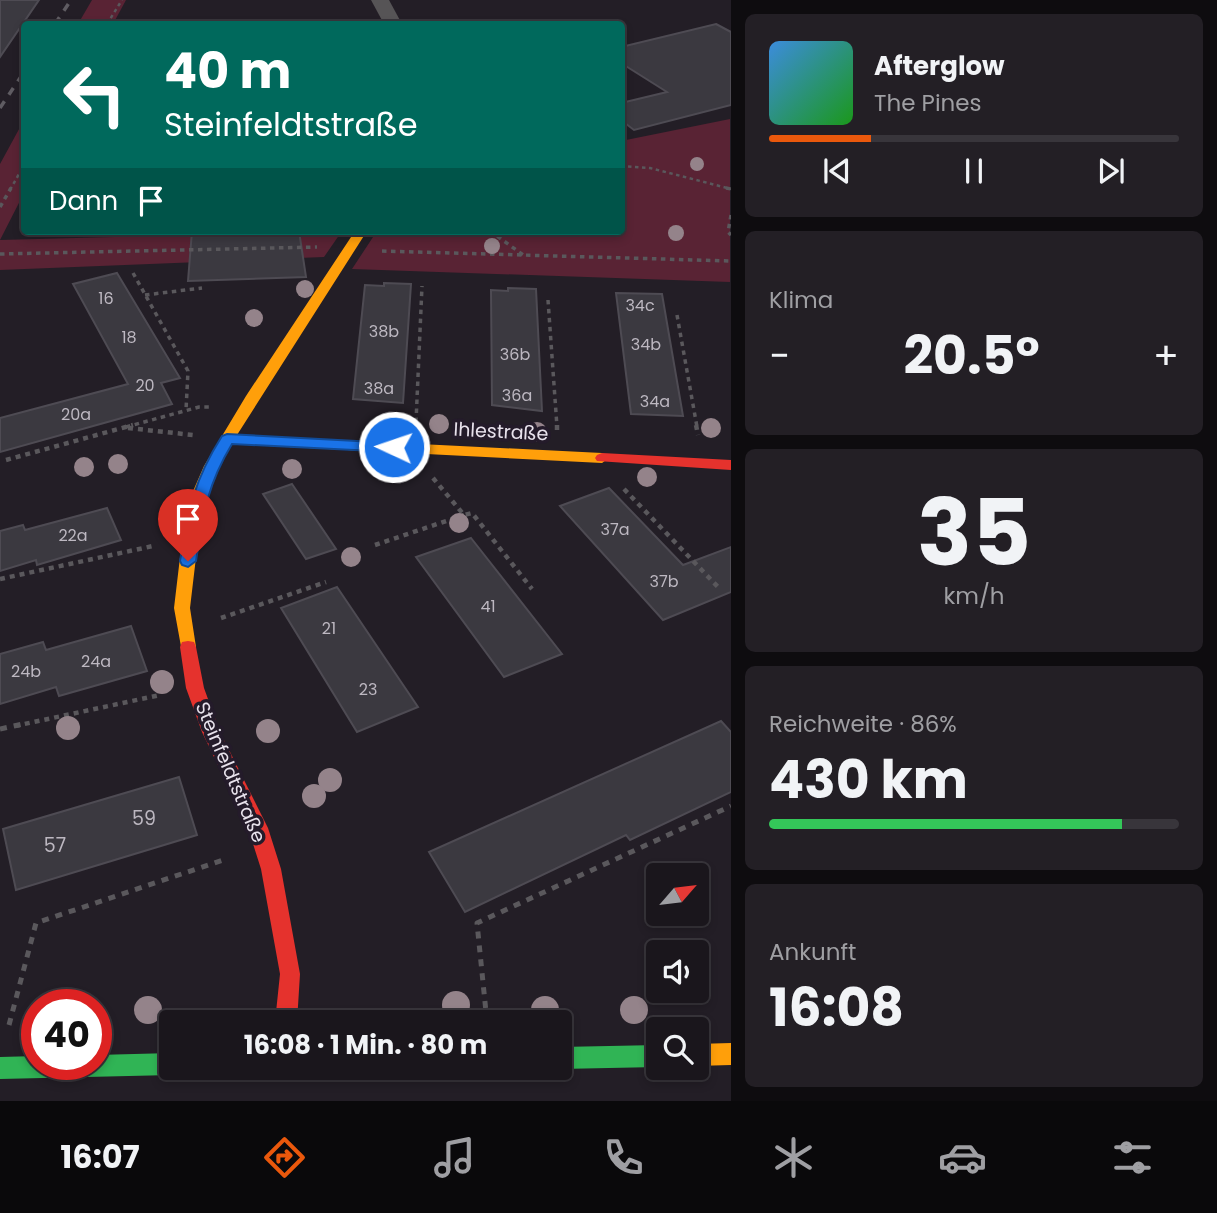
<!DOCTYPE html>
<html lang="de">
<head>
<meta charset="utf-8">
<style>
  body { margin:0; font-family:Poppins,sans-serif; background:#231f25; color:#f1f3f6; height:100vh; display:flex; flex-direction:column; font-size:26px; white-space:nowrap }
  * { box-sizing:border-box; margin:0 }
  p { font-size:23px; color:#9f9fa3 }
  .icon { flex:none; width:38px; height:38px; fill:none; stroke:currentColor; stroke-width:2; stroke-linecap:round; stroke-linejoin:round }
  .map { position:relative; flex:1; overflow:hidden }
  .sheet { display:flex; flex-direction:column; gap:14px; padding:14px; background:#0e0c0f; width:486px }
  .sheet>* { flex:none }
  .top-card { position:absolute; left:21px; top:21px; width:604px; height:214px; border-radius:7px; box-shadow:0 4px 10px #0003,0 0 0 2px #38353b; background:#00695c; color:#fff; overflow:hidden }
  .needle { width:46px; rotate:62deg }
  .tools { position:absolute; left:646px; top:863px; display:grid; gap:14px }
  .tools a { display:grid; place-items:center; width:63px; height:63px; border-radius:7px; background:#1a161c; box-shadow:0 4px 10px #0003,0 0 0 2px #38353b; font-size:35px }
  .speed { position:absolute; left:21px; top:989px; display:flex; gap:14px; font-size:35px; font-weight:700; text-align:center }
  .speed>* { display:grid; place-content:center; width:91px; height:91px; border-radius:50%; background:#1a161c; box-shadow:0 4px 10px #0003,0 0 0 2px #38353b; line-height:1 }
  .speed .limit { border:10px solid #d22; background:#fff; color:#111 }
  .pin { position:absolute; display:grid; place-items:center; width:60px; height:60px; color:#fff; margin:-72px -30px; border-radius:50% 50% 50% 0; rotate:-45deg; box-shadow:0 0 7px #0007 }
  .pin .icon { rotate:45deg }
  .me { position:absolute; width:77px; margin:-38px; rotate:273deg; stroke-linejoin:round; filter:drop-shadow(0 0 5px #0008) }
  .turn { display:flex; align-items:center; gap:24px; height:147px; padding:0 28px; font-size:32px }
  .turn .icon { width:91px; height:91px; stroke-width:2.5 }
  .turn b { display:block; font-size:49px; line-height:60px }
  .then { display:flex; align-items:center; height:66px; padding:0 28px; background:#0003; gap:14px; font-size:26px }
  .big { font-size:52px; font-weight:700; line-height:1.1 }
  .sheet .card { flex:1; display:flex; flex-direction:column; justify-content:center; gap:10px; min-width:0; padding:0 24px; border-radius:10px; background:#231f25 }
  .sheet .dial { align-items:center; gap:0 }
  .dial b { font-size:91px; line-height:1 }
  .song { display:flex; align-items:center; gap:21px }
  .cover { width:84px; height:84px; border-radius:10px; background:linear-gradient(135deg,hsl(210 70% 55%),hsl(120 70% 35%)) }
  .played { height:7px; border-radius:4px; background:linear-gradient(90deg,#ea580c 25%,#38353b 25%) }
  .keys { display:flex; justify-content:space-around; direction:ltr }
  .heat { display:flex; justify-content:space-between; align-items:center; font-size:38px; direction:ltr }
  .charge { height:10px; border-radius:5px; background:linear-gradient(90deg,#34c759 86%,#38353b 0) }
  .trip { position:absolute; left:159px; top:1010px; width:413px; height:70px; border-radius:7px; background:#1a161c; box-shadow:0 4px 10px #0003,0 0 0 2px #38353b; font-weight:700; line-height:70px; text-align:center }
  .menu { display:flex; height:112px; justify-content:space-around; align-items:center; background:#0a090b; color:#9f9fa3 }
  .menu .icon { width:49px; height:49px }
  .menu .active { color:#ea580c }
  .menu b { font-size:32px; color:#f1f3f6 }
  main { display:flex; flex:1; min-height:0 }
  .map>svg:first-child { display:block }
</style>
</head>
<body>
<main>
<div class="map">
<svg width="731" height="1101" viewBox="0 0 731 1101">
  <rect width="100%" height="100%" fill="#231e26"/>
  <g fill="#592334">
    <polygon points="92,0 126,0 113,24 78,24"/>
    <polygon points="730,119 730,282 352,269 377,231 621,231 621,141"/>
    <polygon points="24,120 24,193 0,240 342,231 324,257 0,270 0,164"/>
  </g>
  <g fill="#3b3940" stroke="#4e4b53" stroke-width="2">
    <polygon points="0,0 39,0 0,57"/>
    <polygon points="716,24 731,32 731,105 634,130 621,120 621,103 667,92 621,63 621,47"/>
    <polygon points="192,231 299,231 306,277 188,281"/>
    <polygon points="117,273 180,378 161,383 172,404 0,452 0,418 128,384 73,284"/>
    <polygon points="384,283 411,284 403,403 353,399 365,285 384,286"/>
    <polygon points="508,288 536,289 542,411 492,405 491,290 508,291"/>
    <polygon points="616,293 662,294 683,416 631,414"/>
    <polygon points="292,484 336,549 306,559 263,494"/>
    <polygon points="609,488 683,565 731,547 731,592 663,620 560,506"/>
    <polygon points="107,508 121,540 37,565 36,560 0,571 0,531 23,525 25,530"/>
    <polygon points="471,538 562,654 504,677 416,557"/>
    <polygon points="337,587 418,707 357,732 281,608"/>
    <polygon points="131,626 147,671 59,696 56,687 0,704 0,654 43,642 46,650"/>
    <polygon points="721,721 731,732 731,792 630,840 626,835 465,912 429,852"/>
    <polygon points="179,777 197,835 16,890 3,829"/>
  </g>
  <g fill="none" stroke-linecap="round" stroke-linejoin="round">
    <g stroke="#5a585c" stroke-width="2.5" stroke-dasharray="3.5 3.5" stroke-linecap="butt">
      <polyline points="107,24 122,0"/>
      <polyline points="621,166 650,168 731,189"/>
      <polyline points="10,190 24,165"/>
    </g>
    <g stroke="#5a585c" stroke-width="3.5" stroke-dasharray="4.5 4.5" stroke-linecap="butt">
      <polyline points="726,188 731,189"/>
      <polyline points="0,207 11,188"/>
      <polyline points="731,215 728,232 731,235"/>
      <polyline points="490,231 526,257"/>
      <polyline points="382,251 731,261"/>
      <polyline points="0,254 317,247"/>
      <polyline points="133,273 188,371 186,410"/>
      <polyline points="145,295 202,288"/>
      <polyline points="548,300 557,427"/>
      <polyline points="677,315 697,427"/>
      <polyline points="416,422 422,286"/>
      <polyline points="126,427 199,407 211,407"/>
    </g>
    <g stroke="#5a585c" stroke-width="4.5" stroke-dasharray="5 5" stroke-linecap="butt">
      <polyline points="557,425 557,430"/>
      <polyline points="696,425 698,435"/>
      <polyline points="128,428 193,435"/>
      <polyline points="6,460 133,425"/>
      <polyline points="433,478 464,515 472,513 532,589"/>
      <polyline points="624,489 718,587"/>
      <polyline points="375,545 464,515"/>
      <polyline points="0,579 153,546"/>
      <polyline points="221,618 326,582"/>
      <polyline points="15,726 160,695"/>
    </g>
    <g stroke="#5a585c" stroke-width="5" stroke-dasharray="7 7" stroke-linecap="butt">
      <polyline points="0,729 23,724"/>
      <polyline points="487,1022 477,923 731,806"/>
      <polyline points="9,1025 36,923 226,859"/>
    </g>
    <polygon fill="#565456" fill-rule="evenodd" points="371,0 389,0 402,24 384,24"/>
    <g fill="#30b455" fill-rule="evenodd">
      <polygon points="658,1045 658,1067 560,1069 557,1068 560,1068 560,1047"/>
      <polygon points="172,1053 172,1068 182,1068 180,1072 172,1075 0,1079 0,1057 37,1056 37,1064 96,1064 96,1055"/>
    </g>
    <g fill="#ff9f0a" fill-rule="evenodd">
      <polygon points="355,231 367,231 237,435 602,453 609,458 602,463 231,444 218,466 206,498 199,532 190,608 196,647 194,652 182,652 174,608 183,532 190,498 204,466 246,396"/>
      <polygon points="731,1043 731,1065 696,1066 696,1044"/>
    </g>
    <g fill="#e5322d" fill-rule="evenodd">
      <polygon points="602,453 731,460 731,470 597,461 595,458 597,455"/>
      <polygon points="188,641 194,642 196,647 204,688 220,732 268,828 281,869 300,974 297,1022 275,1022 280,974 261,869 248,828 202,732 186,688 180,647 182,642"/>
    </g>
    <g stroke="#5f5c62" stroke-width="3.5" stroke-dasharray="8 8" stroke-linecap="butt">
      <polyline points="55,24 71,0"/>
      <polyline points="0,108 24,72"/>
    </g>
  </g>
  <g fill="#94838a">
    <circle cx="697" cy="164" r="7"/>
    <circle cx="676" cy="233" r="8"/>
    <circle cx="492" cy="246" r="8"/>
    <circle cx="305" cy="289" r="9"/>
    <circle cx="254" cy="318" r="9"/>
    <circle cx="439" cy="424" r="10"/>
    <circle cx="711" cy="428" r="10"/>
    <circle cx="537" cy="432" r="10"/>
    <circle cx="118" cy="464" r="10"/>
    <circle cx="84" cy="467" r="10"/>
    <circle cx="292" cy="469" r="10"/>
    <circle cx="647" cy="477" r="10"/>
    <circle cx="459" cy="523" r="10"/>
    <circle cx="351" cy="557" r="10"/>
    <circle cx="162" cy="682" r="12"/>
    <circle cx="68" cy="728" r="12"/>
    <circle cx="268" cy="731" r="12"/>
    <circle cx="330" cy="780" r="12"/>
    <circle cx="314" cy="796" r="12"/>
    <circle cx="456" cy="1005" r="14"/>
    <circle cx="148" cy="1010" r="14"/>
    <circle cx="545" cy="1010" r="14"/>
    <circle cx="634" cy="1010" r="14"/>
  </g>
  <path fill="#1a73e8" stroke="#114b97" stroke-width="2" d="M227 434 394 443 401 447 394 452 232 444C207 485 203 515 196 561L188 567 182 565 180 561C188 510 194 480 222 436Z"/>
  <g text-anchor="middle" stroke-width="7" stroke-linejoin="round" paint-order="stroke">
    <g font-size="16" fill="#bdb8c1">
      <text x="106" y="304">16</text>
      <text x="640" y="311">34c</text>
      <text x="384" y="337">38b</text>
      <text x="129" y="343">18</text>
      <text x="646" y="350">34b</text>
      <text x="515" y="360">36b</text>
      <text x="145" y="391">20</text>
      <text x="379" y="394">38a</text>
      <text x="517" y="401">36a</text>
      <text x="655" y="407">34a</text>
      <text x="76" y="420">20a</text>
      <text x="615" y="535">37a</text>
      <text x="73" y="541">22a</text>
      <text x="664" y="587">37b</text>
      <text x="488" y="612">41</text>
      <text x="329" y="634">21</text>
      <text x="96" y="667">24a</text>
      <text x="26" y="677">24b</text>
      <text x="368" y="695">23</text>
    </g>
    <g font-size="19" fill="#e8e2ec" stroke="#241b2a">
      <text transform="translate(501 431) rotate(3)" y="7">Ihlestraße</text>
      <text transform="translate(231 772) rotate(67)" y="7">Steinfeldtstraße</text>
    </g>
    <g font-size="19" fill="#bdb8c1">
      <text x="144" y="825">59</text>
      <text x="55" y="852">57</text>
    </g>
  </g>
</svg>
<div class="tools">
<a><svg class="needle" viewBox="-14 -14 28 28"><path d="M0-13l5 13h-10z" fill="#e53935"/><path d="M0 13l5-13h-10z" fill="#9f9fa3"/></svg></a>
<a><svg class="icon" aria-label="sound" viewBox="0 0 24 24"><path d="M4 9h4l5-4v14l-5-4H4zM17 9q2 3 0 6"/></svg></a>
<a><svg class="icon" aria-label="search" viewBox="0 0 24 24"><circle cx="10" cy="10" r="6"/><path d="M15 15l6 6"/></svg></a>
</div>
<div class="speed"><div class="limit">40</div></div>
<div class="pin" style="left:188px;top:561px;background:#d93025"><svg class="icon" aria-label="arrive" viewBox="0 0 24 24"><path d="M6 21V4h12l-3 4 3 4H6"/></svg></div>
<svg class="me" style="left:394px;top:447px" viewBox="-20 -20 40 40"><circle r="17" fill="#1a73e8" stroke="#fff" stroke-width="3"/><path d="M0-11L8 9 0 5-8 9z" fill="#fff"/></svg>
<div class="trip">16:08 · 1 Min. · 80 m</div>
<div class="top-card">
<div class="turn"><svg class="icon" aria-label="left" viewBox="0 0 24 24"><path d="M17 20v-9H6M10 6l-5 5 5 5"/></svg><div><b>40 m</b>Steinfeldtstraße</div></div>
<div class="then">Dann<svg class="icon" aria-label="arrive" viewBox="0 0 24 24"><path d="M6 21V4h12l-3 4 3 4H6"/></svg></div>
</div>
</div>
<section class="sheet">
<div class="card">
<div class="song"><i class="cover"></i><div><b>Afterglow</b><p>The Pines</p></div></div>
<div class="played"></div>
<div class="keys"><svg class="icon" aria-label="previous" viewBox="0 0 24 24"><path d="M18 5L8 12l10 7zM5 5v14"/></svg><svg class="icon" aria-label="pause" viewBox="0 0 24 24"><path d="M8 5v14M16 5v14"/></svg><svg class="icon" aria-label="next" viewBox="0 0 24 24"><path d="M6 5l10 7-10 7zM19 5v14"/></svg></div>
</div>
<div class="card"><p>Klima</p>
<div class="heat"><a>−</a><b class="big">20.5°</b><a>+</a></div>
</div>
<div class="card dial"><b>35</b><p>km/h</p></div>
<div class="card"><p>Reichweite · 86%</p><b class="big">430 km</b><div class="charge"></div></div>
<div class="card"><p>Ankunft</p><b class="big">16:08</b></div>
</section>
</main>
<nav class="menu">
<b>16:07</b>
<svg class="icon active" aria-label="directions" viewBox="0 0 24 24"><path d="M12 3l9 9-9 9-9-9zM9 14v-3h6M13 9l2 2-2 2"/></svg>
<svg class="icon" aria-label="music" viewBox="0 0 24 24"><path d="M9 18V5l10-2v13"/><circle cx="6" cy="18" r="3"/><circle cx="16" cy="16" r="3"/></svg>
<svg class="icon" aria-label="phone" viewBox="0 0 24 24"><path d="M5 4h4l2 5-3 2q2 4 5 5l2-3 5 2v4C11 20 4 13 5 4z"/></svg>
<svg class="icon" aria-label="climate" viewBox="0 0 24 24"><path d="M12 3v18M4 7l16 10M4 17L20 7"/></svg>
<svg class="icon" aria-label="car" viewBox="0 0 24 24"><path d="M5 17H2v-5l4-1 3-4h7l3 4 3 1v5h-3M9 17h6M6 11h13"/><circle cx="7" cy="17" r="2"/><circle cx="17" cy="17" r="2"/></svg>
<svg class="icon" aria-label="filters" viewBox="0 0 24 24"><path d="M4 7h16M4 17h16"/><circle cx="9" cy="7" r="2"/><circle cx="15" cy="17" r="2"/></svg>
</nav>
</body>
</html>
